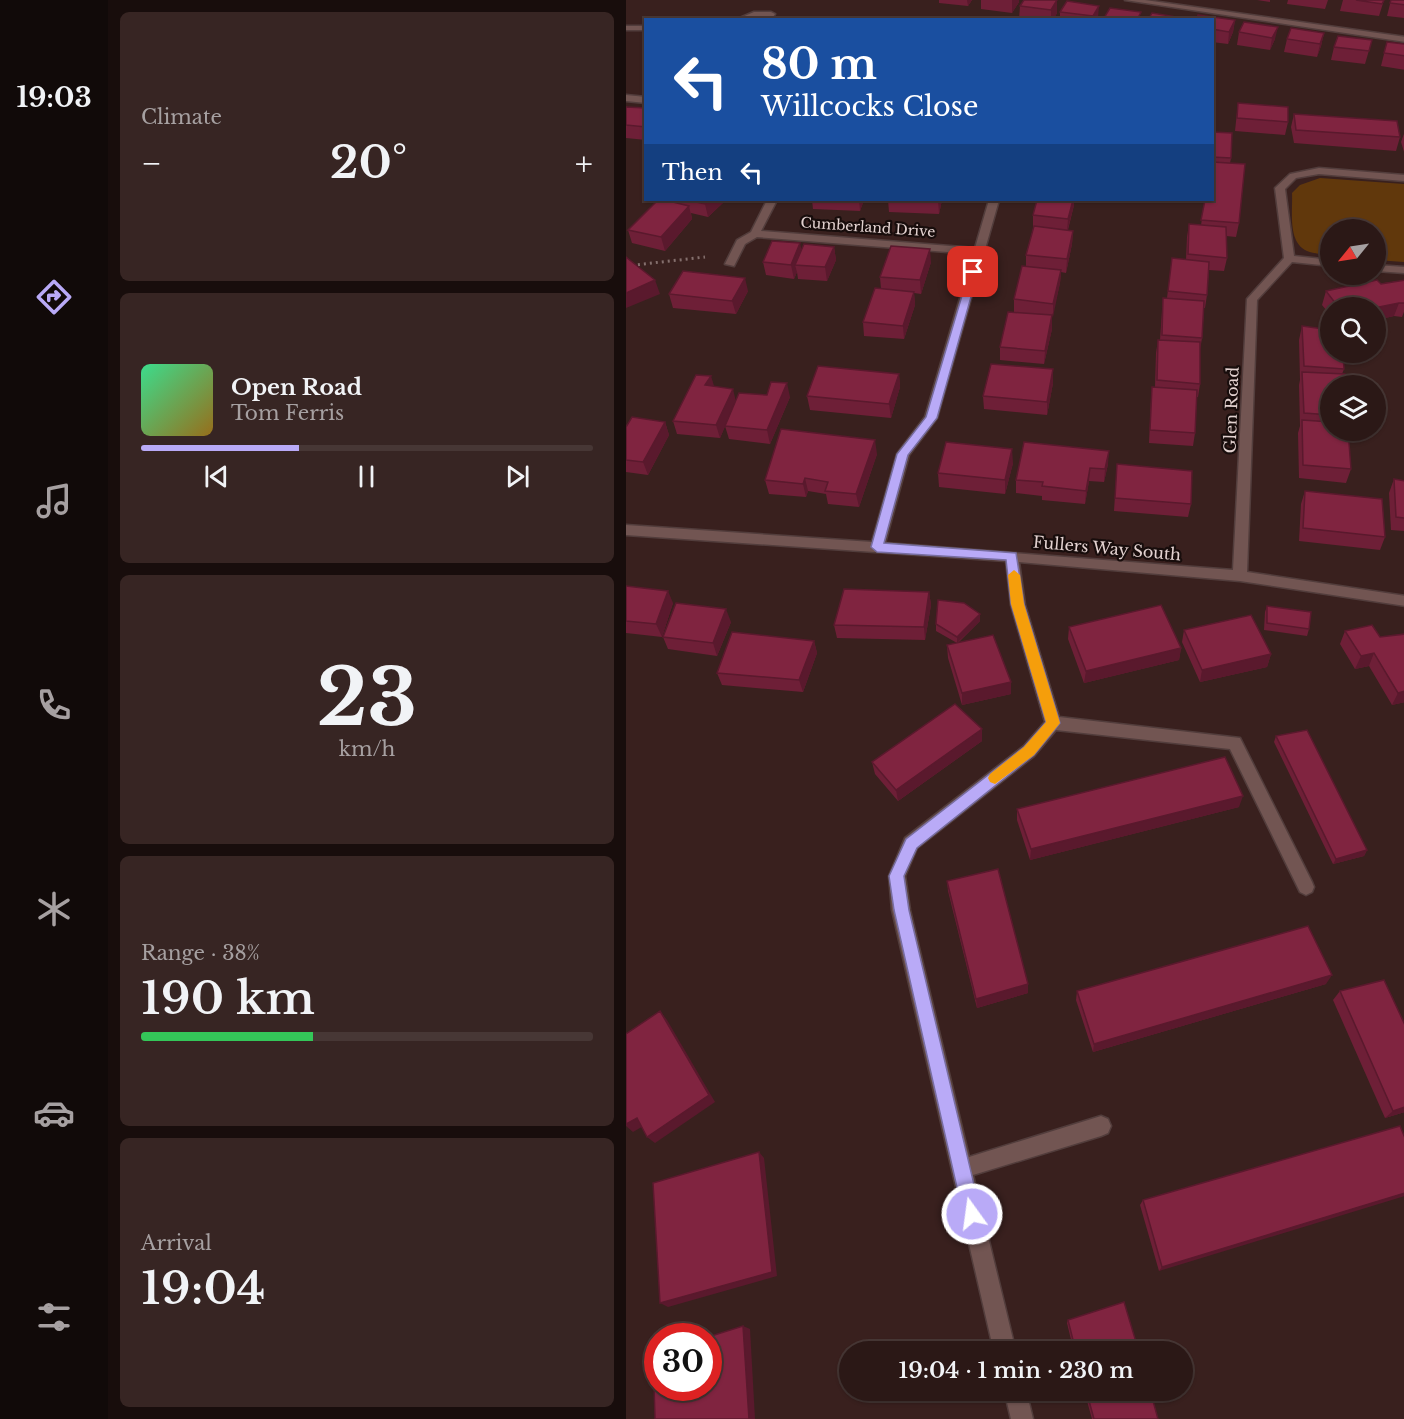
<!DOCTYPE html>
<html lang="en">
<head>
<meta charset="utf-8">
<style>
  body { margin:0; font-family:"Libre Baskerville",serif; background:#372523; color:#f1f3f6; height:100vh; display:flex; flex-direction:column; font-size:22px; white-space:nowrap }
  * { box-sizing:border-box; margin:0 }
  p { font-size:20px; color:#a6a0a1 }
  .icon { flex:none; width:33px; height:33px; fill:none; stroke:currentColor; stroke-width:2; stroke-linecap:round; stroke-linejoin:round }
  .map { position:relative; flex:1; overflow:hidden }
  .details { display:flex; flex-direction:column; gap:12px; padding:12px; background:#180d0c; width:518px }
  .details>* { flex:none }
  .top-card { position:absolute; left:18px; top:18px; width:570px; height:183px; border-radius:0px; box-shadow:0 2px 4px #0004,0 0 0 2px #473735; background:#1a4fa0; color:#fff; overflow:hidden }
  .needle { width:39px; rotate:240deg }
  .tools { position:absolute; left:694px; top:219px; display:grid; gap:12px }
  .tools a { display:grid; place-items:center; width:66px; height:66px; border-radius:50%; background:#2b1816; box-shadow:0 2px 4px #0004,0 0 0 2px #473735; font-size:30px }
  .speed { position:absolute; left:18px; top:1323px; display:flex; gap:12px; font-size:30px; font-weight:700; text-align:center }
  .speed>* { display:grid; place-content:center; width:78px; height:78px; border-radius:50%; background:#2b1816; box-shadow:0 2px 4px #0004,0 0 0 2px #473735; line-height:1 }
  .speed .limit { border:9px solid #d22; background:#fff; color:#111 }
  .pin { position:absolute; display:grid; place-items:center; width:51px; height:51px; color:#fff; margin:-26px; border-radius:12px; box-shadow:0 3px 9px #0006 }
  .me { position:absolute; width:66px; margin:-33px; rotate:346deg; stroke-linejoin:round; filter:drop-shadow(0 0 4px #0008) }
  .turn { display:flex; align-items:center; gap:21px; height:126px; padding:0 18px; font-size:27px }
  .turn .icon { width:78px; height:78px; stroke-width:2.5 }
  .turn b { display:block; font-size:42px; line-height:51px }
  .then { display:flex; align-items:center; height:57px; padding:0 18px; background:#0003; gap:12px; font-size:22px }
  .big { font-size:45px; font-weight:600; line-height:1.1 }
  .details .card { flex:1; display:flex; flex-direction:column; justify-content:center; gap:9px; min-width:0; padding:0 21px; border-radius:9px; background:#372523 }
  .details .dial { align-items:center; gap:0 }
  .dial b { font-size:78px; line-height:1 }
  .song { display:flex; align-items:center; gap:18px }
  .cover { width:72px; height:72px; border-radius:9px; background:linear-gradient(135deg,hsl(150 70% 55%),hsl(40 70% 35%)) }
  .played { height:6px; border-radius:3px; background:linear-gradient(90deg,#b9aaf7 35%,#473735 35%) }
  .keys { display:flex; justify-content:space-around; direction:ltr }
  .heat { display:flex; justify-content:space-between; align-items:center; font-size:33px; direction:ltr }
  .charge { height:9px; border-radius:4px; background:linear-gradient(90deg,#34c759 38%,#473735 0) }
  .trip { position:absolute; left:213px; top:1341px; width:354px; height:60px; border-radius:30px; background:#2b1816; box-shadow:0 2px 4px #0004,0 0 0 2px #473735; font-weight:600; line-height:60px; text-align:center }
  main { display:flex; flex:1; min-height:0 }
  .menu { display:flex; flex-direction:column; width:108px; justify-content:space-around; align-items:center; background:#110a09; color:#a6a0a1 }
  .menu .icon { width:42px; height:42px }
  .menu .on { color:#b9aaf7 }
  .menu b { font-size:27px; color:#f1f3f6 }
  .map>svg:first-child { display:block }
</style>
</head>
<body>
<main>
<nav class="menu">
<b>19:03</b>
<svg class="icon on" aria-label="directions" viewBox="0 0 24 24"><path d="M12 3l9 9-9 9-9-9zM9 14v-3h6M13 9l2 2-2 2"/></svg>
<svg class="icon" aria-label="music" viewBox="0 0 24 24"><path d="M9 18V5l10-2v13"/><circle cx="6" cy="18" r="3"/><circle cx="16" cy="16" r="3"/></svg>
<svg class="icon" aria-label="phone" viewBox="0 0 24 24"><path d="M5 4h4l2 5-3 2q2 4 5 5l2-3 5 2v4C11 20 4 13 5 4z"/></svg>
<svg class="icon" aria-label="climate" viewBox="0 0 24 24"><path d="M12 3v18M4 7l16 10M4 17L20 7"/></svg>
<svg class="icon" aria-label="car" viewBox="0 0 24 24"><path d="M5 17H2v-5l4-1 3-4h7l3 4 3 1v5h-3M9 17h6M6 11h13"/><circle cx="7" cy="17" r="2"/><circle cx="17" cy="17" r="2"/></svg>
<svg class="icon" aria-label="filters" viewBox="0 0 24 24"><path d="M4 7h16M4 17h16"/><circle cx="9" cy="7" r="2"/><circle cx="15" cy="17" r="2"/></svg>
</nav>
<section class="details">
<div class="card"><p>Climate</p>
<div class="heat"><a>−</a><b class="big">20°</b><a>+</a></div>
</div>
<div class="card">
<div class="song"><i class="cover"></i><div><b>Open Road</b><p>Tom Ferris</p></div></div>
<div class="played"></div>
<div class="keys"><svg class="icon" aria-label="previous" viewBox="0 0 24 24"><path d="M18 5L8 12l10 7zM5 5v14"/></svg><svg class="icon" aria-label="pause" viewBox="0 0 24 24"><path d="M8 5v14M16 5v14"/></svg><svg class="icon" aria-label="next" viewBox="0 0 24 24"><path d="M6 5l10 7-10 7zM19 5v14"/></svg></div>
</div>
<div class="card dial"><b>23</b><p>km/h</p></div>
<div class="card"><p>Range · 38%</p><b class="big">190 km</b><div class="charge"></div></div>
<div class="card"><p>Arrival</p><b class="big">19:04</b></div>
</section>
<div class="map">
<svg width="779" height="1419" viewBox="0 0 779 1419">
  <rect width="100%" height="100%" fill="#39201e"/>
  <path fill="#61380c" d="M694 178 778 184V262L750 260V230H705V256C698 254 688 254 681 251 661 242 667 211 666 193L674 185Z"/>
  <g fill="none" stroke-linecap="round" stroke-linejoin="round">
    <g stroke="#523d3c" stroke-width="3">
      <g id="minor">
        <polygon points="499,0 519,0 779,37 779,42"/>
        <polygon points="128,12 145,12 149,14 145,20 136,20 139,16 109,20"/>
        <rect x="0" y="26" width="20" height="4"/>
        <polygon points="0,95 20,97 20,103 0,101"/>
        <polygon points="693,168 779,175 779,181 693,174 670,178 659,189 668,256 705,260 705,266 666,262 631,300 621,572 779,596 779,606 614,581 393,562 399,605 433,717 614,738 686,882 688,887 686,892 680,895 674,892 604,749 430,730 408,756 291,848 279,876 284,910 343,1157 475,1116 482,1119 485,1126 482,1133 475,1136 347,1175 390,1352 368,1352 266,910 263,876 279,838 398,746 419,722 385,605 380,561 0,535 0,525 246,542 271,454 299,417 347,254 131,237 119,244 108,266 99,264 111,240 125,232 141,200 151,200 135,231 349,248 363,200 373,200 311,418 283,455 259,543 607,570 621,299 658,258 649,188 664,174"/>
        <polygon points="750,265 779,267 779,273 750,271"/>
        <polygon points="378,1390 400,1390 407,1419 385,1419"/>
      </g>
    </g>
    <polyline stroke="#846f6d" stroke-width="3" stroke-dasharray="2 4" stroke-linecap="butt" points="0,266 79,257"/>
    <use href="#minor" fill="#725552" fill-rule="evenodd"/>
  </g>
  <g fill="#6e1f37">
    <polygon points="313,0 346,0 342,6 313,3"/>
    <polygon points="355,0 393,0 393,2 386,13 355,9"/>
    <polygon points="431,0 431,13 427,20 393,19 394,6"/>
    <polygon points="631,0 644,0 644,2"/>
    <polygon points="662,0 702,0 699,9 661,4"/>
    <polygon points="717,0 758,0 753,16 714,11"/>
    <polygon points="765,0 779,0 779,18 761,16"/>
    <polygon points="441,1 472,18 472,20 434,20 434,12"/>
    <polygon points="586,20 609,20 607,32 602,44 586,42"/>
    <polygon points="618,22 649,39 644,50 611,45 613,32"/>
    <polygon points="698,33 695,46 691,57 658,52 661,39"/>
    <polygon points="746,40 739,64 705,60 708,47"/>
    <polygon points="761,42 779,44 779,70 755,66"/>
    <polygon points="612,103 662,122 659,135 609,131"/>
    <polygon points="0,107 20,108 20,140 0,138"/>
    <polygon points="668,114 774,137 770,151 668,143 665,127"/>
    <polygon points="779,131 779,155 775,142"/>
    <polygon points="586,132 605,158 604,163 613,223 610,237 600,236 601,258 598,271 583,270 581,295 579,308 578,308 576,338 574,350 574,384 572,397 570,397 569,433 567,446 523,443 525,400 526,387 529,387 530,353 532,340 534,340 536,311 537,298 541,298 546,258 560,260 561,237 563,224 575,225 579,200 586,200"/>
    <polygon points="49,200 100,200 82,217 65,213 66,219 39,251 6,243 2,230 50,202"/>
    <polygon points="186,200 238,200 234,211 187,209"/>
    <polygon points="262,200 316,200 313,214 263,212"/>
    <polygon points="411,200 448,200 448,205 442,230 447,231 446,244 440,273 435,272 434,283 426,317 426,329 418,364 374,360 374,347 388,312 388,299 400,267 400,255 407,229 407,215"/>
    <polygon points="208,247 210,260 201,281 172,279 171,272 168,279 140,275 137,262 176,250"/>
    <polygon points="305,262 295,294 288,293 289,305 278,339 238,336 237,322 255,289 254,277"/>
    <polygon points="779,280 779,309 776,317 768,316 750,320 750,308 705,308 705,316 696,305 700,291"/>
    <polygon points="122,291 110,314 47,308 43,294"/>
    <polygon points="676,326 718,369 716,374 705,386 705,430 725,469 720,483 673,478 672,433 674,426 673,385 674,380 673,340"/>
    <polygon points="273,374 274,387 265,418 184,410 181,396"/>
    <polygon points="427,383 421,415 358,409 357,396"/>
    <polygon points="88,386 110,401 164,397 144,444 103,439 99,426 94,438 51,434 47,421"/>
    <polygon points="39,422 43,435 22,475 0,472 0,427"/>
    <polygon points="251,454 233,507 202,504 200,494 182,491 180,497 143,494 139,480"/>
    <polygon points="387,463 379,494 313,487 312,473"/>
    <polygon points="482,464 478,482 463,481 459,504 416,500 416,496 390,493 390,480"/>
    <polygon points="491,464 565,504 562,517 488,511"/>
    <polygon points="768,479 779,481 779,531 765,530 763,493"/>
    <polygon points="679,491 759,537 754,550 673,541 675,504"/>
    <polygon points="0,586 47,603 36,637 0,633"/>
    <polygon points="303,592 305,605 299,640 211,638 208,625"/>
    <polygon points="641,606 683,629 681,636 638,630 639,612"/>
    <polygon points="354,614 354,621 332,643 385,682 385,694 336,705 322,658 321,645 331,643 310,631 310,624"/>
    <polygon points="105,622 91,656 42,649 37,637"/>
    <polygon points="443,627 555,648 553,660 458,683 442,639"/>
    <polygon points="558,630 645,654 641,667 574,682 556,642"/>
    <polygon points="719,631 754,637 779,634 779,702 766,705 743,666 729,669 714,644"/>
    <polygon points="188,641 191,653 177,692 96,685 91,673"/>
    <polygon points="356,729 356,741 272,801 249,774 246,762"/>
    <polygon points="650,736 741,850 738,856 707,864 648,742"/>
    <polygon points="613,807 404,860 391,820 391,809"/>
    <polygon points="321,881 402,993 351,1008 322,891"/>
    <polygon points="700,984 467,1052 450,1000 451,991"/>
    <polygon points="714,991 779,1025 779,1112 759,1118 707,1000"/>
    <polygon points="774,1126 533,1271 514,1205 517,1200"/>
    <polygon points="442,1320 513,1352 448,1352 441,1323"/>
    <polygon points="458,1390 524,1390 532,1419 466,1419"/>
  </g>
  <g fill="#5a192d">
    <polygon points="341,0 346,0 342,6"/>
    <polygon points="386,0 393,0 393,2 386,13"/>
    <polygon points="431,0 431,13 427,20 425,20 425,10"/>
    <polygon points="473,6 472,18 472,20 467,20 467,16"/>
    <polygon points="609,20 607,32 602,44 603,32"/>
    <polygon points="652,27 649,39 644,50 646,38"/>
    <polygon points="698,33 695,46 691,57 694,44"/>
    <polygon points="83,200 100,200 82,217 79,204"/>
    <polygon points="233,200 238,200 234,211"/>
    <polygon points="312,200 316,200 313,214"/>
    <polygon points="447,200 448,200 448,205 441,232 442,219"/>
    <polygon points="63,206 66,219 39,251 35,237"/>
    <polygon points="447,231 446,244 440,273 441,259"/>
    <polygon points="174,243 177,257 169,265 171,272 168,279 165,265"/>
    <polygon points="208,247 210,260 201,281 199,267"/>
    <polygon points="304,249 305,262 295,294 294,280"/>
    <polygon points="435,270 434,283 427,317 427,304"/>
    <polygon points="119,278 122,291 110,314 106,301"/>
    <polygon points="29,280 34,294 0,308 0,293"/>
    <polygon points="288,292 289,305 278,339 277,326"/>
    <polygon points="773,303 768,316 750,320 750,308"/>
    <polygon points="426,315 426,329 418,364 419,351"/>
    <polygon points="427,369 427,383 421,415 421,402"/>
    <polygon points="273,374 274,387 265,418 263,404"/>
    <polygon points="85,376 89,389 79,385"/>
    <polygon points="161,383 164,397 144,444 141,430"/>
    <polygon points="107,389 110,402 94,438 90,425"/>
    <polygon points="39,422 43,435 22,475 17,462"/>
    <polygon points="249,440 251,454 233,507 230,494"/>
    <polygon points="386,449 387,463 379,494 379,480"/>
    <polygon points="483,451 482,464 478,482 479,469"/>
    <polygon points="464,468 463,481 459,504 460,491"/>
    <polygon points="179,478 182,491 180,497 177,484"/>
    <polygon points="42,591 47,603 36,637 30,624"/>
    <polygon points="303,592 305,605 299,640 298,627"/>
    <polygon points="100,609 105,622 91,656 87,643"/>
    <polygon points="354,614 354,621 331,643 331,637"/>
    <polygon points="188,641 191,653 177,692 173,680"/>
    <polygon points="555,648 553,660 458,683 460,671"/>
    <polygon points="748,653 743,666 729,669 735,656"/>
    <polygon points="645,654 641,667 574,682 576,670"/>
    <polygon points="385,682 385,694 336,705 336,693"/>
    <polygon points="779,691 779,702 766,705 772,693"/>
    <polygon points="356,729 356,741 272,801 270,790"/>
    <polygon points="617,796 613,807 404,860 405,849"/>
    <polygon points="741,850 738,856 707,864 710,859"/>
    <polygon points="706,975 700,984 467,1052 468,1044"/>
    <polygon points="402,984 402,993 351,1008 350,999"/>
    <polygon points="34,1011 41,1020 89,1102 29,1143 21,1137"/>
    <polygon points="779,1107 779,1112 759,1118 767,1111"/>
    <polygon points="11,1118 19,1125 7,1132 0,1126 0,1124"/>
    <polygon points="133,1152 138,1158 151,1276 42,1307 34,1303"/>
    <polygon points="779,1193 779,1196 533,1271 536,1267"/>
    <polygon points="117,1326 124,1329 129,1419 123,1419"/>
  </g>
  <g fill="#802440" stroke="#5a192d" stroke-width="1.5">
    <polygon points="398,0 431,0 425,10 394,6"/>
    <polygon points="730,0 758,0 756,4"/>
    <polygon points="765,0 779,0 779,5 764,3"/>
    <polygon points="441,1 473,6 467,16 434,12"/>
    <polygon points="484,8 515,12 511,20 489,20 478,18"/>
    <polygon points="526,13 557,18 556,20 522,20"/>
    <polygon points="572,15 609,20 603,32 586,29 586,20 570,20"/>
    <polygon points="618,22 652,27 646,38 613,32"/>
    <polygon points="665,28 698,33 694,44 661,39"/>
    <polygon points="712,36 746,40 743,51 708,47"/>
    <polygon points="761,42 779,44 779,56 758,53"/>
    <polygon points="612,103 662,107 662,122 611,118"/>
    <polygon points="0,107 20,108 20,127 0,125"/>
    <polygon points="668,114 771,121 774,137 670,130"/>
    <polygon points="586,132 606,133 605,158 586,157"/>
    <polygon points="586,162 619,164 613,223 575,220 579,200 586,200"/>
    <polygon points="32,200 39,200 63,206 35,237 2,230"/>
    <polygon points="61,200 83,200 79,204"/>
    <polygon points="411,200 447,200 442,219 407,215"/>
    <polygon points="563,224 600,227 601,258 562,254"/>
    <polygon points="408,226 447,231 441,259 400,255"/>
    <polygon points="146,241 174,243 165,265 137,262"/>
    <polygon points="178,244 208,247 199,267 169,265"/>
    <polygon points="265,246 304,249 294,280 254,277"/>
    <polygon points="0,257 29,280 0,293"/>
    <polygon points="546,258 583,262 581,295 542,291"/>
    <polygon points="396,266 435,270 427,304 388,299"/>
    <polygon points="57,271 119,278 106,301 43,294"/>
    <polygon points="751,280 755,284 779,280 779,303 773,303 748,308 713,308 700,291"/>
    <polygon points="249,288 288,292 277,326 237,322"/>
    <polygon points="537,298 578,301 576,338 536,335"/>
    <polygon points="382,312 426,315 419,351 374,347"/>
    <polygon points="676,326 705,330 705,352 717,352 718,369 678,366"/>
    <polygon points="532,340 574,342 574,384 531,380"/>
    <polygon points="365,364 427,369 421,402 357,396"/>
    <polygon points="192,366 273,374 263,404 181,396"/>
    <polygon points="676,372 719,374 720,386 705,386 705,415 678,413"/>
    <polygon points="70,375 85,376 79,385 107,389 90,425 47,421"/>
    <polygon points="145,382 161,383 141,430 99,426 113,393 141,395"/>
    <polygon points="526,387 571,390 569,433 524,430"/>
    <polygon points="6,417 39,422 17,462 0,460 0,427"/>
    <polygon points="676,420 705,422 705,430 722,430 725,469 677,465"/>
    <polygon points="155,429 249,440 230,494 199,491 202,482 179,478 177,484 139,480"/>
    <polygon points="320,442 386,449 379,480 312,473"/>
    <polygon points="398,442 483,451 479,469 464,468 460,491 416,486 417,482 390,480"/>
    <polygon points="491,464 566,471 565,504 489,498"/>
    <polygon points="768,479 779,481 779,518 770,517"/>
    <polygon points="679,491 756,499 759,537 677,528"/>
    <polygon points="0,586 42,591 30,624 0,621"/>
    <polygon points="218,589 303,592 298,627 208,625"/>
    <polygon points="312,600 338,603 354,614 331,637 310,624"/>
    <polygon points="50,603 100,609 87,643 37,637"/>
    <polygon points="535,605 555,648 460,671 443,627"/>
    <polygon points="641,606 685,612 683,629 641,623"/>
    <polygon points="625,615 645,654 576,670 558,630"/>
    <polygon points="746,625 754,637 779,634 779,691 772,693 748,653 735,656 719,631"/>
    <polygon points="106,632 188,641 173,680 91,673"/>
    <polygon points="367,635 385,682 336,693 321,645"/>
    <polygon points="329,704 356,729 270,790 246,762"/>
    <polygon points="681,730 741,850 710,859 650,736"/>
    <polygon points="599,757 617,796 405,849 391,809"/>
    <polygon points="372,869 402,984 350,999 321,881"/>
    <polygon points="682,926 706,975 468,1044 451,991"/>
    <polygon points="758,980 779,1025 779,1107 767,1111 714,991"/>
    <polygon points="34,1011 83,1095 21,1137 11,1118 0,1124 0,1034"/>
    <polygon points="774,1126 779,1138 779,1193 536,1267 517,1200"/>
    <polygon points="133,1152 146,1272 34,1303 27,1183"/>
    <polygon points="498,1302 513,1352 450,1352 442,1320"/>
    <polygon points="117,1326 123,1419 29,1419 28,1384 32,1383 32,1388 82,1388 82,1337"/>
    <polygon points="460,1390 524,1390 532,1419 468,1419"/>
  </g>
  <polygon fill="#b9aaf7" stroke="#786ea1" stroke-width="1.5" points="347,269 352,272 311,418 282,455 258,543 390,553 398,604 434,723 408,755 291,848 278,876 283,910 355,1214 353,1221 346,1224 340,1221 337,1214 268,910 263,876 280,839 398,747 420,722 385,604 380,560 251,552 245,547 271,454 300,417 343,272"/>
  <polygon fill="#f59e0b" points="388,570 394,575 398,604 434,723 408,755 369,784 364,782 362,778 364,774 398,747 420,722 385,604 382,575"/>
  <g text-anchor="middle" stroke-width="4.5" stroke-linejoin="round" paint-order="stroke">
    <g font-size="14" fill="#e3d2d0" stroke="#180d0c">
      <text transform="translate(242 227) rotate(4)" y="5">Cumberland Drive</text>
    </g>
    <g font-size="16" fill="#e3d2d0" stroke="#180d0c">
      <text transform="translate(605 410) rotate(-88)" y="6">Glen Road</text>
      <text transform="translate(481 548) rotate(5)" y="6">Fullers Way South</text>
    </g>
  </g>
</svg>
<div class="tools">
<a><svg class="needle" viewBox="-14 -14 28 28"><path d="M0-13l5 13h-10z" fill="#e53935"/><path d="M0 13l5-13h-10z" fill="#a6a0a1"/></svg></a>
<a><svg class="icon" aria-label="search" viewBox="0 0 24 24"><circle cx="10" cy="10" r="6"/><path d="M15 15l6 6"/></svg></a>
<a><svg class="icon" aria-label="layers" viewBox="0 0 24 24"><path d="M12 4l9 5-9 5-9-5zM3 14l9 5 9-5"/></svg></a>
</div>
<div class="speed"><div class="limit">30</div></div>
<div class="pin" style="left:347px;top:272px;background:#d93025"><svg class="icon" aria-label="arrive" viewBox="0 0 24 24"><path d="M6 21V4h12l-3 4 3 4H6"/></svg></div>
<svg class="me" style="left:346px;top:1214px" viewBox="-20 -20 40 40"><circle r="17" fill="#b9aaf7" stroke="#fff" stroke-width="3"/><path d="M0-11L8 9 0 5-8 9z" fill="#fff"/></svg>
<div class="trip">19:04 · 1 min · 230 m</div>
<div class="top-card">
<div class="turn"><svg class="icon" aria-label="left" viewBox="0 0 24 24"><path d="M17 20v-9H6M10 6l-5 5 5 5"/></svg><div><b>80 m</b>Willcocks Close</div></div>
<div class="then">Then<svg class="icon" aria-label="left" viewBox="0 0 24 24"><path d="M17 20v-9H6M10 6l-5 5 5 5"/></svg></div>
</div>
</div>
</main>
</body>
</html>
